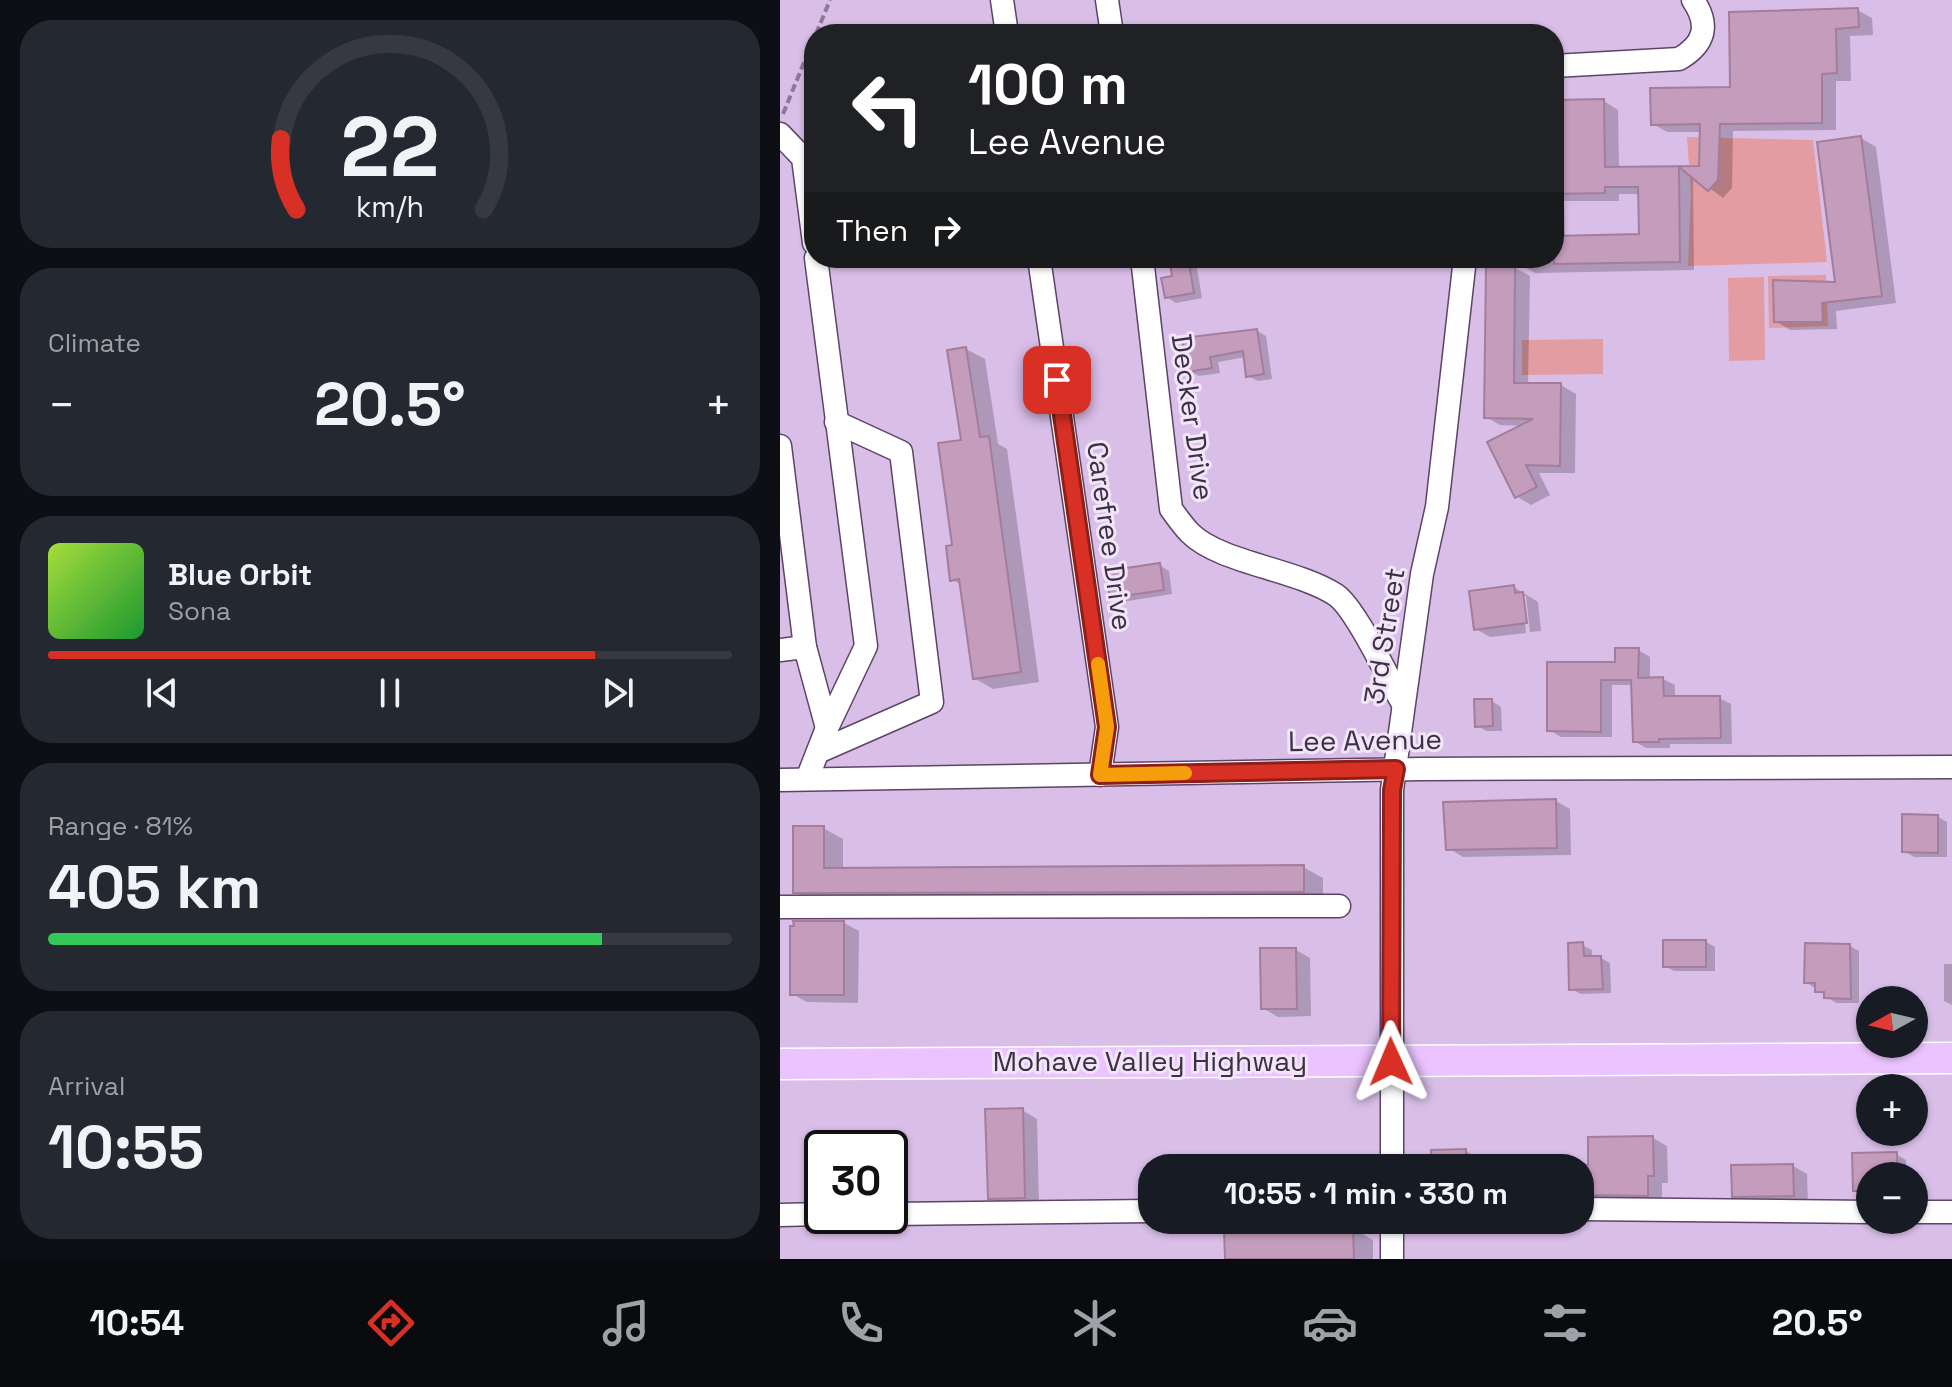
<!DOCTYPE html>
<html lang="en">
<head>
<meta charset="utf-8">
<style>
  body { margin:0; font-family:"Space Grotesk",sans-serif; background:#242831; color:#f1f3f6; height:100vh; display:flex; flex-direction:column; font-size:30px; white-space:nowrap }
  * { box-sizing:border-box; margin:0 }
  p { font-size:26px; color:#9ea1a6 }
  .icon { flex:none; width:44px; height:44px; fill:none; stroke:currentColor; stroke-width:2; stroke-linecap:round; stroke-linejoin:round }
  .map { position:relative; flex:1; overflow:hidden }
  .drawer { display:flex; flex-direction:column; gap:20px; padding:20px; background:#0d0f14; width:780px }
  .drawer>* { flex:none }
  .top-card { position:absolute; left:24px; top:24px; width:760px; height:244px; border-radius:32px; box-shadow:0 2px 6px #0004; background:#202124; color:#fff; overflow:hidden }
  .needle { width:52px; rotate:262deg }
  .tools { position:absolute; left:1076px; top:986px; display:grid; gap:16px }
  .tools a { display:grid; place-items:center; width:72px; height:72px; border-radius:50%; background:#171b24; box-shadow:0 2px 6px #0004; font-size:40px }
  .speed { position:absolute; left:24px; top:1130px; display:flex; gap:16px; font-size:40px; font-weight:700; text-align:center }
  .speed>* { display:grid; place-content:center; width:104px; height:104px; border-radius:50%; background:#171b24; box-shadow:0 2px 6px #0004; line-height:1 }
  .speed .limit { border:4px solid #111; border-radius:12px; background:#fff; color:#111 }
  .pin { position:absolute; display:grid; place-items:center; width:68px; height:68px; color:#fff; margin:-34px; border-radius:16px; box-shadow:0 4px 12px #0006 }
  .me { position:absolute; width:88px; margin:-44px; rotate:359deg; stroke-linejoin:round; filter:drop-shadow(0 0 6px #0008) }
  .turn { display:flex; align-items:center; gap:28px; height:168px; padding:0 32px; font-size:36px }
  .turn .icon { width:104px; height:104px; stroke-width:2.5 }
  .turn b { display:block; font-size:56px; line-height:68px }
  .then { display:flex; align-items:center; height:76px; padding:0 32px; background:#0003; gap:16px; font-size:30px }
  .big { font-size:60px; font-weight:800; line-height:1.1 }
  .drawer .tile { flex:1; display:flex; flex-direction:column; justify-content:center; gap:12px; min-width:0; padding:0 28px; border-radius:32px; background:#242831 }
  .drawer .dial { align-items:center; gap:0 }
  .dial svg { height:208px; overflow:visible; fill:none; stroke:#363941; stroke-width:7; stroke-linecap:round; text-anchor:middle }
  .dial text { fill:#f1f3f6; stroke:none }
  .song { display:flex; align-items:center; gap:24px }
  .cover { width:96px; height:96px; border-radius:12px; background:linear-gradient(135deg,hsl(80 70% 55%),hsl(130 70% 35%)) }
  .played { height:8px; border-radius:4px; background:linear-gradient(90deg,#d93025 80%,#363941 80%) }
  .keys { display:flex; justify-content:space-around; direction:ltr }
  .heat { display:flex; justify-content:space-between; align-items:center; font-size:44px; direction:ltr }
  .charge { height:12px; border-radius:6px; background:linear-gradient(90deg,#34c759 81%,#363941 0) }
  .trip { position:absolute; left:358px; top:1154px; width:456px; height:80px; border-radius:32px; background:#171b24; box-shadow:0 2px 6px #0004; font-weight:800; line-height:80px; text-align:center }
  .menu { display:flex; height:128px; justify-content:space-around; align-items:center; background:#090b0e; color:#9ea1a6 }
  .menu .icon { width:56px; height:56px }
  .menu .on { color:#d93025 }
  .menu b { font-size:36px; color:#f1f3f6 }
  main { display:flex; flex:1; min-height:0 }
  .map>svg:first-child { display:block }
</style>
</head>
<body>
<main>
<section class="drawer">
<div class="tile dial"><svg viewBox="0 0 100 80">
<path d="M14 69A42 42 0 1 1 86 69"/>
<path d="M14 69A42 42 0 0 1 8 42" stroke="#d93025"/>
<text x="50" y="56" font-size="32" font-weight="700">22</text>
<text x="50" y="72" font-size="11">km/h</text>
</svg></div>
<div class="tile"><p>Climate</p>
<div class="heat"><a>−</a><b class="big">20.5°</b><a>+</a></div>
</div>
<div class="tile">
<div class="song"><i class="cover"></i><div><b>Blue Orbit</b><p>Sona</p></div></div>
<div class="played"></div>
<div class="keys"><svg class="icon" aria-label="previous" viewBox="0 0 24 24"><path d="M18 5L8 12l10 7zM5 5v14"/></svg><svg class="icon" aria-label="pause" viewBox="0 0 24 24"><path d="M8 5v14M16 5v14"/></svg><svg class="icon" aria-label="next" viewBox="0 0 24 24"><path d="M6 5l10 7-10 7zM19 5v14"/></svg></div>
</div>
<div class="tile"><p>Range · 81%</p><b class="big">405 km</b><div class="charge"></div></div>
<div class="tile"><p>Arrival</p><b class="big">10:55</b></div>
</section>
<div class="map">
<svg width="1172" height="1259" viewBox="0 0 1172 1259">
  <rect width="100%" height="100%" fill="#d9bee8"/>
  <g fill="#e29ca2">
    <polygon points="907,137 1033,140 1047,262 908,266 911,192"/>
    <polygon points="1046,275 1048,326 989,328 988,276"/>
    <polygon points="984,277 985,360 949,361 948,278"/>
    <polygon points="823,339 823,374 742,375 742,340"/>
  </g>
  <g fill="#0003" fill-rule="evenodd">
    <path d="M1077 10 1092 18 1093 35 1070 36 1071 81H1056V130L953 131 952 188 943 198 913 176 914 270 755 273 740 264V258H774V102L824 101 838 110 839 169 921 168 922 132H887L873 124 952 89ZM839 194H860L861 236 785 237 784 201H839Z"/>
    <polygon points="1081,138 1096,147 1116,303 1056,311 1057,329 1010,330 996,321 1058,284"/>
    <polygon points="391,258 422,258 423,261 416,262 422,298 396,303 387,297 394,278"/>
    <polygon points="735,268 750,276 748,385 781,385 796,394 795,473 759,473 770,495 751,505 736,496 744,426 720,425 706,417"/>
    <polygon points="477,331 486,336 492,379 478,381 468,376 466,357 438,362 440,373 419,376 409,371 404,340"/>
    <polygon points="186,349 205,359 218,444 227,449 259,682 213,689 194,678 181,585 172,579 183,442"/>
    <polygon points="379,565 389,571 392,594 342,602 332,597"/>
    <polygon points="734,587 758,602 761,631 750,632 746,596 742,596 746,633 710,637 696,629"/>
    <polygon points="858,650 870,657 870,679 883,679 895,685 895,698 939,698 951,704 952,744 890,744 890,748 866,748 854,741 853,685 832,685 832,737 781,737 769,730 837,664"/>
    <polygon points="712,701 721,707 722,731 706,731 697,725"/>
    <polygon points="776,801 790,809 791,855 683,857 668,848"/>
    <polygon points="1158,817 1167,822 1167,857 1134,857 1124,851"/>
    <polygon points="43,828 63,839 63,870 523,867 543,878 543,902 35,903 15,892"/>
    <polygon points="64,923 79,931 78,1003 27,1002 12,994"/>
    <polygon points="926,942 935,947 935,971 894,971 885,966"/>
    <polygon points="802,945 812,950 812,958 821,958 830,963 831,993 801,994 791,989"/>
    <polygon points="1070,946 1079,951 1079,1003 1056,1003 1026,982"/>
    <polygon points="516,950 530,958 531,1016 498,1017 483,1008"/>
    <polygon points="1164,964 1172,964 1172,1005 1164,1001"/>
    <polygon points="242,1110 257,1119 259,1206 225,1206 210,1198"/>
    <polygon points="873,1138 887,1146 888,1183 882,1183 882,1203 817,1202 802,1194 810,1167"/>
    <polygon points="74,1143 82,1148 42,1148 42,1173 32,1168 31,1144"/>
    <polygon points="686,1151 697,1158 697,1168 653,1168"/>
    <polygon points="1116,1154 1126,1160 1126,1176 1090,1176 1090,1195 1084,1196 1075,1190 1074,1155"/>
    <polygon points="708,1159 762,1159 773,1168 698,1168"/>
    <polygon points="1013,1166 1027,1174 1028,1204 969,1204 954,1195"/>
    <polygon points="573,1229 593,1240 593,1259 447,1259"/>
  </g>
  <g fill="#c49cbc" stroke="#a37d9b" stroke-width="2">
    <polygon points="1078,8 1079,27 1056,29 1057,73 1042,74 1042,123 940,124 938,180 928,191 899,167 900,262 774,264 774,236 859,234 858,187 825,187 825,193 774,194 774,100 824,99 825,167 919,166 920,124 871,125 870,88 950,87 949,12"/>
    <polygon points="1081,136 1102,296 1042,303 1043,322 994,322 993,280 1055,282 1037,142"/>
    <polygon points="389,258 408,258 414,293 385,298 381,278 392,276"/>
    <polygon points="706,265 735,266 734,383 781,383 780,466 746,465 757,487 735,498 707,442 753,419 704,418"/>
    <polygon points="477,329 484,374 466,377 463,351 430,357 432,368 407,372 402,338"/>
    <polygon points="186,347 200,437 209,436 241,672 193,679 179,579 170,581 166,546 172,545 158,443 181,440 167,350"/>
    <polygon points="380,563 384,590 330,598 326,571"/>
    <polygon points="734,585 735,593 743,592 747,623 694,630 689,591"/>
    <polygon points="835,648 859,648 858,678 883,677 884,696 940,696 941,738 879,739 879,742 853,742 851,680 821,680 821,732 767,731 767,662 835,662"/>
    <polygon points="694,699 712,699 713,726 695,727"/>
    <polygon points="776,799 777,848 666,850 663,802"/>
    <polygon points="1122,814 1158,815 1158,853 1122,852"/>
    <polygon points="13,826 44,826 44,868 524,865 524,892 13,893"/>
    <polygon points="13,921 64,921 64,995 10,995 10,926 14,926"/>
    <rect x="883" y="940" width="43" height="27"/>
    <polygon points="803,942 804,956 821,956 823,989 789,990 788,943"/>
    <polygon points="1025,943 1070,944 1071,999 1044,998 1044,992 1035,992 1035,983 1024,983"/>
    <polygon points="480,948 516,948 517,1009 481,1009"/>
    <polygon points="243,1108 245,1198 208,1199 205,1109"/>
    <polygon points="873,1136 874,1176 868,1176 868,1196 800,1195 800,1165 808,1165 808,1137"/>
    <polygon points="686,1149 686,1168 651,1168 651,1150"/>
    <polygon points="1117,1152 1117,1176 1090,1176 1090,1191 1073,1191 1072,1153"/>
    <polygon points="1013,1164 1014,1196 952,1197 951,1165"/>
    <polygon points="573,1227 574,1259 445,1259 444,1229"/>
  </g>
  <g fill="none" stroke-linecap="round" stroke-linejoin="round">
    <g stroke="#5c4468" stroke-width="25">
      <g id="minor">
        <polyline points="222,0 227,34"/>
        <polyline points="327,0 332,34"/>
        <path d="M774 66 899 59C925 44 930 25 913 0"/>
        <polyline points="0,134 23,158 34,243"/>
        <polyline points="259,258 327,727 320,775"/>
        <path d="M362 258 391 509C397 517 403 526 410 533 440 563 516 569 556 595 576 609 609 680 623 704"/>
        <polyline points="0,446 25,647 47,728"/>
        <polyline points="0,650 25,647"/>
        <polyline points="38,752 152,702 121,452 56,422"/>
        <polyline points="27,779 47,728 86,646 36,258"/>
        <polyline points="0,780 641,769 1172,767"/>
        <polyline points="0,907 559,906"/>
        <polyline points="612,1168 612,790 642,574 657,507 685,258"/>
        <polyline points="800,1209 1090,1212"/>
        <polyline points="1134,1212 1172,1212"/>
        <polyline points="110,1214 372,1211"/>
        <polyline points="0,1215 42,1214"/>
        <polyline points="612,1220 612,1259"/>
      </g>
    </g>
    <g stroke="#fff" stroke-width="33">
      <polyline id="highway" points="0,1064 1172,1058"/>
    </g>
    <g stroke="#8c7996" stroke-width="4" stroke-dasharray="8 4" stroke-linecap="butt">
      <polyline points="36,34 50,0"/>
      <polyline points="3,114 34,38"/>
    </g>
    <use href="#minor" stroke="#fff" stroke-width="22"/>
    <use href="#highway" stroke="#eac3ff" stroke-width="30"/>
  </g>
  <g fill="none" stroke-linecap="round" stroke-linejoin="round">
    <g stroke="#8d1f18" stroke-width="20">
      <polyline id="route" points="277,380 327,727 320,775 616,769 612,790 611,1062"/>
    </g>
    <use href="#route" stroke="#d93025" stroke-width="14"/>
    <polyline stroke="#f59e0b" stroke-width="14" points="318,664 327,727 320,775 405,773"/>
  </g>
  <g text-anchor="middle" stroke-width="6" stroke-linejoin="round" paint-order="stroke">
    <g font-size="28" fill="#3c3141" stroke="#f2e5fa">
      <text transform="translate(413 417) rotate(82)" y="10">Decker Drive</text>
      <text transform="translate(330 536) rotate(82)" y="10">Carefree Drive</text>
      <text transform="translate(604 636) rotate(-81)" y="10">3rd Street</text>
      <text transform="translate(585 740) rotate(-1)" y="10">Lee Avenue</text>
      <text x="370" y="1071">Mohave Valley Highway</text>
    </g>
  </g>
</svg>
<div class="tools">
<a><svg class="needle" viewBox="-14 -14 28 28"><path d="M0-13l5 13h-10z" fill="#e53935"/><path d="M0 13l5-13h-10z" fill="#9ea1a6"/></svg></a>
<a>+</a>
<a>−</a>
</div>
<div class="speed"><div class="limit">30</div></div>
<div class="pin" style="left:277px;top:380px;background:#d93025"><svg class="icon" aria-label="arrive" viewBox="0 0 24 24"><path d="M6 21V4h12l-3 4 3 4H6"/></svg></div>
<svg class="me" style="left:611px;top:1062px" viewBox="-20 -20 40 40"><path d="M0-17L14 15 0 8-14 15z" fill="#d93025" stroke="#fff" stroke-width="4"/></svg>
<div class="trip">10:55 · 1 min · 330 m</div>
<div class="top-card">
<div class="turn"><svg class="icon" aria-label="left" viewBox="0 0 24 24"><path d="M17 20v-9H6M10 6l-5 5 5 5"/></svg><div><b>100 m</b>Lee Avenue</div></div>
<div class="then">Then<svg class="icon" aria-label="right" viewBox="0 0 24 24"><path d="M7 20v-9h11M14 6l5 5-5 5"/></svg></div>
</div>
</div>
</main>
<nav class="menu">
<b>10:54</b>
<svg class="icon on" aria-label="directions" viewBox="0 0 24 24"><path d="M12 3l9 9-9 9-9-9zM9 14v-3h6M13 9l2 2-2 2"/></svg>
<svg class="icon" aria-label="music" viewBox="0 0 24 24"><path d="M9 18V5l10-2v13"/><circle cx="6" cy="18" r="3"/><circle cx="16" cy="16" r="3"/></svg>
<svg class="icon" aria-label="phone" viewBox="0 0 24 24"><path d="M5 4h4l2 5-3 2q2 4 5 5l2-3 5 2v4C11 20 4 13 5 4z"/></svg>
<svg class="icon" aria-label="climate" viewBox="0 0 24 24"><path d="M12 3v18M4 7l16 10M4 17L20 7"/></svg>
<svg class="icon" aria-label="car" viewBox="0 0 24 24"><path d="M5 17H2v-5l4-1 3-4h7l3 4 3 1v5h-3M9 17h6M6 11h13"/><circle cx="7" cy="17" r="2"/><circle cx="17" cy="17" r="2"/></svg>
<svg class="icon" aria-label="filters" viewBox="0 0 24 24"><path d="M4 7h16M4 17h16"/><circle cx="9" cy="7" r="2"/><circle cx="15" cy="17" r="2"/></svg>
<b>20.5°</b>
</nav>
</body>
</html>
